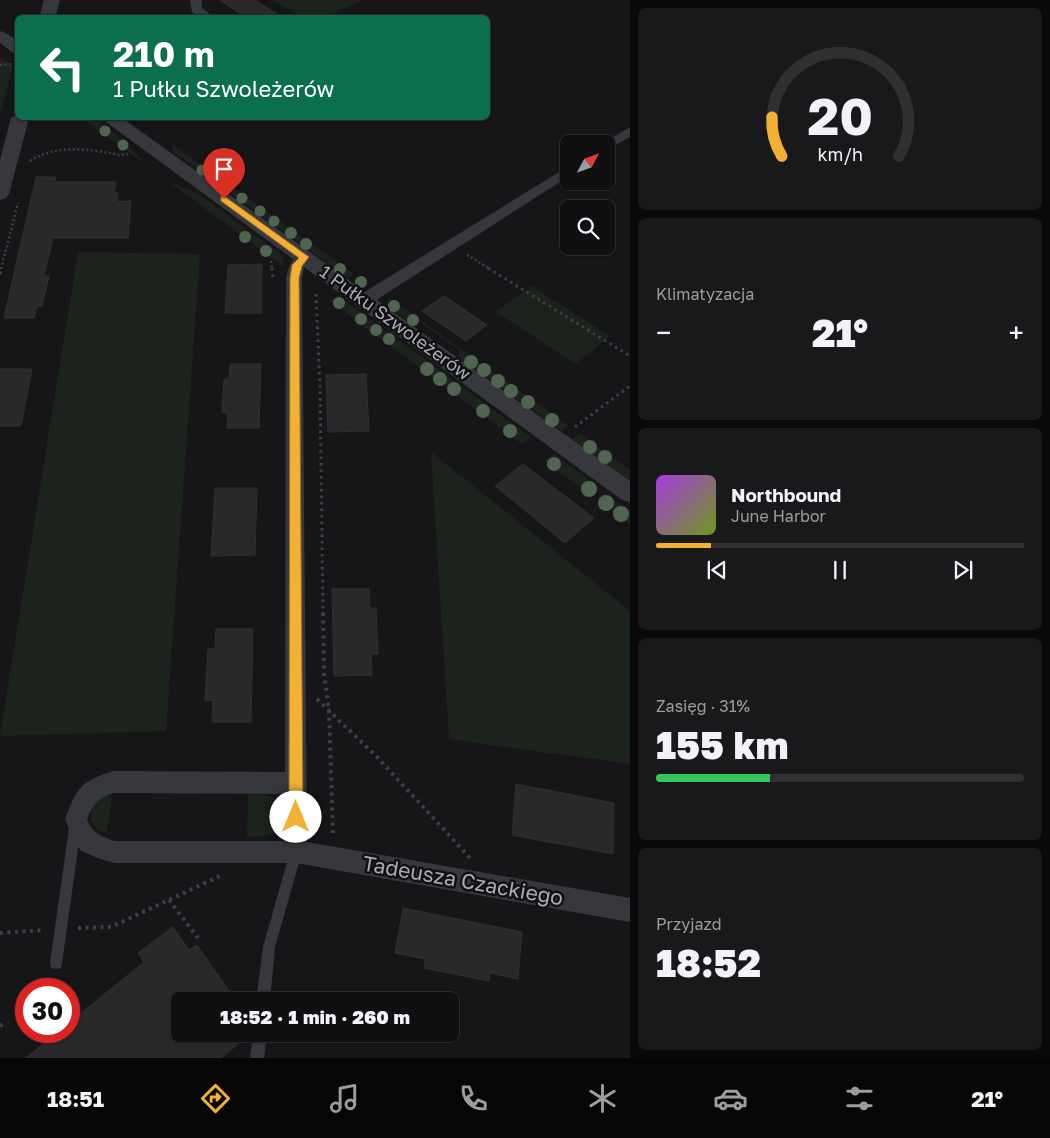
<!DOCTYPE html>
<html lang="pl">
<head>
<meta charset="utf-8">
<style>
  body { margin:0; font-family:"Golos Text",sans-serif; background:#19191b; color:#f1f3f6; height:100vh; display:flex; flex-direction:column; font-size:19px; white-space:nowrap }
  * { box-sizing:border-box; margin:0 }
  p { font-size:16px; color:#9c9d9f }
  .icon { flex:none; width:28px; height:28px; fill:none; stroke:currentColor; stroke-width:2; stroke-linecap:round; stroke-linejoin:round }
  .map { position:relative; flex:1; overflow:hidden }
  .details { display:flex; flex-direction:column; gap:8px; padding:8px; background:#09090a; width:420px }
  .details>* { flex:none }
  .guide { position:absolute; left:15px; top:15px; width:475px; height:105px; border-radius:8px; box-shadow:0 1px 4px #0004,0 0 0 1px #303032; background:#0b6e4f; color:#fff; overflow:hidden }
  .needle { width:32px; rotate:49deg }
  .fabs { position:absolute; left:560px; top:135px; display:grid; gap:10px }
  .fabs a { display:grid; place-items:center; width:55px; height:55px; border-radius:8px; background:#101012; box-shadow:0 1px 4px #0004,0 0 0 1px #303032; font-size:25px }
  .speed { position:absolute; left:15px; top:978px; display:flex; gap:10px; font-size:25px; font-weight:700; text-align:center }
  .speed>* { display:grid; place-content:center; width:65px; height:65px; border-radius:50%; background:#101012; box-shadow:0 1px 4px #0004,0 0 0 1px #303032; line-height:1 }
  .speed .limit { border:8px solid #d22; background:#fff; color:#111 }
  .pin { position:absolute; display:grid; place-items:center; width:42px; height:42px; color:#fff; margin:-51px -21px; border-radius:50% 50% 50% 0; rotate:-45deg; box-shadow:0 0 5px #0007 }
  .pin .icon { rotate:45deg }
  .me { position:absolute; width:55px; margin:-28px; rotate:0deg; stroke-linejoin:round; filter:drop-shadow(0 0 4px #0008) }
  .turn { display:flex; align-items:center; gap:18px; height:105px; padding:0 15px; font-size:22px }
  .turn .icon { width:65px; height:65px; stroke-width:2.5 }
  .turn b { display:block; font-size:35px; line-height:42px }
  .big { font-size:38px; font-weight:800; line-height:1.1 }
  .details .tile { flex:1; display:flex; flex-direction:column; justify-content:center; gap:8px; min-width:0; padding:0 18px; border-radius:8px; background:#19191b }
  .details .dial { align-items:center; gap:0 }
  .dial svg { height:130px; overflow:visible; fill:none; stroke:#303032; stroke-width:7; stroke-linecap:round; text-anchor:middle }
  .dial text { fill:#f1f3f6; stroke:none }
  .song { display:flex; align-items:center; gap:15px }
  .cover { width:60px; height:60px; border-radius:8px; background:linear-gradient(135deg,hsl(280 70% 55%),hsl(80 70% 35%)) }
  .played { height:5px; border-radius:2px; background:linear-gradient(90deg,#f2b134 15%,#303032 15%) }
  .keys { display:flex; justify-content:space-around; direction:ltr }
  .heat { display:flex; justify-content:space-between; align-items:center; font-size:28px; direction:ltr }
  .charge { height:8px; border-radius:4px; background:linear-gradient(90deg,#34c759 31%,#303032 0) }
  .trip { position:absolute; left:171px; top:992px; width:288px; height:50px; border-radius:8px; background:#101012; box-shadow:0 1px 4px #0004,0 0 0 1px #303032; font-weight:800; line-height:50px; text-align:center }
  .tabs { display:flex; height:80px; justify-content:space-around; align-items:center; background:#060607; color:#9c9d9f }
  .tabs .icon { width:35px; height:35px }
  .tabs .active { color:#f2b134 }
  .tabs b { font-size:22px; color:#f1f3f6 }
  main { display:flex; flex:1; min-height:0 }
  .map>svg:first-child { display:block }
</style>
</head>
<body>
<main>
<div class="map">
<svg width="630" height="1058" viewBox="0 0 630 1058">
  <rect width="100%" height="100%" fill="#161618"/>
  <g fill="#1c231d">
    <polygon points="273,0 362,0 325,18 302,17"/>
    <polygon points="0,57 13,66 0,114"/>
    <polygon points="82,118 94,118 116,134 143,161 141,161"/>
    <polygon points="173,145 354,274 348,278 172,151"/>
    <polygon points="173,183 200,195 278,252 283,257 284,267 172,184"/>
    <polygon points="78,252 200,254 166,731 0,736"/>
    <polygon points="531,286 610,336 576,364 496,312"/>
    <polygon points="338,296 529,436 530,438 522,444 330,301"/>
    <polygon points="389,298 569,426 562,431 459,358 459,350 420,322 409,322 391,308 387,300"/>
    <polygon points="579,433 630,470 630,480 572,439"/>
    <polygon points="431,452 630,611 630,764 449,739"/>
    <polygon points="554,454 598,487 599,489 591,496 545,461"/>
    <polygon points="609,497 630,510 630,524 602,503"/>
    <path d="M248 794C262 794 270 793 280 804 282 834 276 836 247 837Z"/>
    <polygon points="103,796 112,796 107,832 98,831 91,821 92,807"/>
  </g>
  <g fill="#29292c" stroke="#303034">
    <polygon points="220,0 255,0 283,18 247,18"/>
    <polygon points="36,177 56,177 55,182 116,182 114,193 118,193 117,202 131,201 128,238 53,238 44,276 49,276 42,306 37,306 34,318 4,318"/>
    <polygon points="262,264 261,313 225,313 228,265"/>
    <polygon points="444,296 487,325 466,341 422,311"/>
    <polygon points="230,364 261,364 259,428 227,428 228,413 222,413 224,379 229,379"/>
    <polygon points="0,369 32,369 21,426 0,426"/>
    <polygon points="366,374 369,431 328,432 326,375"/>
    <polygon points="523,464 594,518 565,543 495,486"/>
    <polygon points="215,488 257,488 255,555 211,556"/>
    <polygon points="332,589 369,589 370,608 376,608 378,654 371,654 372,675 334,676"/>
    <polygon points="216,629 253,629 251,722 212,722 213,700 205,701 208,649 215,649"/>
    <polygon points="516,784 614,803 613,854 512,835"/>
    <polygon points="403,908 522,932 518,979 490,973 489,981 424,968 425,959 395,953"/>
    <polygon points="173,927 189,950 197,945 236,1001 180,1001 180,1034 250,1034 221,1058 26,1058 59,1031 69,1031 69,1023 144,962 138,953"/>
  </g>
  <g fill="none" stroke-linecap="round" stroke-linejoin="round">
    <g stroke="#3d3f44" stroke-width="2.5" stroke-dasharray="2 2.5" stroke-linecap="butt">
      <polyline points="0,65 11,64"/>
      <path d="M30 161C56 144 90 149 119 155L128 154"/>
      <polyline points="467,255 490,269"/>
      <polyline points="271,261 272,269"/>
      <polyline points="1,269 18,203"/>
    </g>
    <g stroke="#3d3f44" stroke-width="3" stroke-dasharray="2.5 4" stroke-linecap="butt">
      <polyline points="272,268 273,280"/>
      <polyline points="488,268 630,356"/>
      <polyline points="0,274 2,268"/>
      <polyline points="316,294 320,385 323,615"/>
      <polyline points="575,427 630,386"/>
    </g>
    <g stroke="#3d3f44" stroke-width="4" stroke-dasharray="3 4.5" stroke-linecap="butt">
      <polyline points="323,613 324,673 329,711 333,835"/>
      <polyline points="317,699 378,758 470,858"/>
      <polyline points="169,900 198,938"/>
      <polyline points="78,928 111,927 220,876"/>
      <polyline points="0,933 44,930"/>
      <polyline points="0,1026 3,1024"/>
    </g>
    <g fill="#37383d" fill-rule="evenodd">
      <polygon points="75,822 79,824 81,828 62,963 61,968 56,969 51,968 50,963 69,828 71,824"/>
      <polygon points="296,846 300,848 302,852 275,947 270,1001 256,1001 263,947 290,852 292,848"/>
      <polygon points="253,1034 267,1034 264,1058 250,1058"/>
    </g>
    <g fill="#37383d" fill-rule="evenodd">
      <polygon points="190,0 202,0 202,8 215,18 200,18 192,12"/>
      <polygon points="630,127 630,137 606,150 606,144 601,144"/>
      <polygon points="569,166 569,176 370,304 364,305 358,304 356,300 358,296"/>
      <path d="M305 252 310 253 313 257 304 267 302 278 307 842 630 898V922L296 863H115L100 859 81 851 74 841 65 819C77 787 81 781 114 771L285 772 286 278C289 266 292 255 305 252ZM114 793 285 794V841H115C101 837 92 833 87 819 93 804 99 797 114 793Z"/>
    </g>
    <g fill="#37383d" fill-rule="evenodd">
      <polygon points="44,0 60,0 55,18 39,18"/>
      <polygon points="0,31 6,33 18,41 18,54 12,52 0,43"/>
      <polygon points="18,113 18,118 29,118 9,194 6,198 0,200 0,160 11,118"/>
      <polygon points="104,118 122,118 630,481 630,502 622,500 106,122"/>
    </g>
  </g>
  <g fill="#506452">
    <circle cx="105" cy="131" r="5.5"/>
    <circle cx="123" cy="145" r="5.5"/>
    <circle cx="202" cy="170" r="5.5"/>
    <circle cx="223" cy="184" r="5.5"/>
    <circle cx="242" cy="198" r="5.5"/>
    <circle cx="260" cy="211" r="5.5"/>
    <circle cx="274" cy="221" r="5.5"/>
    <circle cx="291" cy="233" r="6"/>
    <circle cx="245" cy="237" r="6"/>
    <circle cx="306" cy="244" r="6"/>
    <circle cx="266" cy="251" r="6"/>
    <circle cx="340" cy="269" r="6"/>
    <circle cx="361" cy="282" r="6"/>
    <circle cx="339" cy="303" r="6"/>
    <circle cx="394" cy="306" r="6"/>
    <circle cx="361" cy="319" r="6"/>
    <circle cx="413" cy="320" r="6"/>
    <circle cx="376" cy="330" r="6"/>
    <circle cx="389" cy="339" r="6"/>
    <circle cx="471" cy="362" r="7"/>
    <circle cx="427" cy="369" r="7"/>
    <circle cx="484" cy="370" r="7"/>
    <circle cx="440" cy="379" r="7"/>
    <circle cx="498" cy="381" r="7"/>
    <circle cx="454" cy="389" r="7"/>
    <circle cx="511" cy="391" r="7"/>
    <circle cx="528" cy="402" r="7"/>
    <circle cx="483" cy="411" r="7"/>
    <circle cx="552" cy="420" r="7"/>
    <circle cx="510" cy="431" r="7"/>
    <circle cx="590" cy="447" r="7"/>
    <circle cx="605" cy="457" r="7"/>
    <circle cx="554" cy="464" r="7"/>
    <circle cx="589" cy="489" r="8"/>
    <circle cx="606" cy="503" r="8"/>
    <circle cx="621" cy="514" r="8"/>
  </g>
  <polygon fill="#f2b134" stroke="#9d7322" points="224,196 309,257 302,266 299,278 303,817 301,822 296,824 291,822 289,817 290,278 292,265 299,258 221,201 221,197"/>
  <g text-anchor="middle" stroke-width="5" stroke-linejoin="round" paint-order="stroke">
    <g font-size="18" fill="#a8adb8" stroke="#111113">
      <text transform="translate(395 323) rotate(36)" y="6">1 Pułku Szwoleżerów</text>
    </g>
    <g font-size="21" fill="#a8adb8" stroke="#111113">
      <text transform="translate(463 881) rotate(10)" y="7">Tadeusza Czackiego</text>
    </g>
  </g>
</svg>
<div class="fabs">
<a><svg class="needle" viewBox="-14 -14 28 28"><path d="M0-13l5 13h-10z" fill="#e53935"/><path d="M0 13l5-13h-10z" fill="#9c9d9f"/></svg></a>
<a><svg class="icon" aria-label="search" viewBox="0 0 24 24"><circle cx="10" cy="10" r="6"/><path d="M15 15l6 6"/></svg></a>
</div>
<div class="speed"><div class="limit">30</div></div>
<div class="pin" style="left:224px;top:199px;background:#d93025"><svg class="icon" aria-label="arrive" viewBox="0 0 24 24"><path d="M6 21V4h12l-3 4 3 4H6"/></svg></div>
<svg class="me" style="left:296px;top:817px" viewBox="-20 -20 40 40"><circle r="19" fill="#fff"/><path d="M0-13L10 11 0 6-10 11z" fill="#f2b134"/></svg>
<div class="trip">18:52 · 1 min · 260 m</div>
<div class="guide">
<div class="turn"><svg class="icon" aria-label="left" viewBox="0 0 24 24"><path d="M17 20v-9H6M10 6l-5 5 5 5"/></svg><div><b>210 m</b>1 Pułku Szwoleżerów</div></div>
</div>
</div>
<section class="details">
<div class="tile dial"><svg viewBox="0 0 100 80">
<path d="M14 69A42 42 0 1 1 86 69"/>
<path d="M14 69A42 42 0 0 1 8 45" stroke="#f2b134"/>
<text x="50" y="56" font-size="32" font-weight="700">20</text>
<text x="50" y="72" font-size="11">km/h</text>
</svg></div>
<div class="tile"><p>Klimatyzacja</p>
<div class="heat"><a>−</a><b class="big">21°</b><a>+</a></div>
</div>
<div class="tile">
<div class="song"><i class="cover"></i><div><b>Northbound</b><p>June Harbor</p></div></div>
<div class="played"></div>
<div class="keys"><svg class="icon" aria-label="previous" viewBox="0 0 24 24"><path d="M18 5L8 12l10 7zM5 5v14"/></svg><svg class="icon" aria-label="pause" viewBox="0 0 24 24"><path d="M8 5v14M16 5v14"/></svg><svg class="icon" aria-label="next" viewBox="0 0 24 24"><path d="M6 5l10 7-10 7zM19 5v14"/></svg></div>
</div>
<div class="tile"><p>Zasięg · 31%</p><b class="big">155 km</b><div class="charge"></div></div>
<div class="tile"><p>Przyjazd</p><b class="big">18:52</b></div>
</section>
</main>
<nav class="tabs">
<b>18:51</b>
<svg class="icon active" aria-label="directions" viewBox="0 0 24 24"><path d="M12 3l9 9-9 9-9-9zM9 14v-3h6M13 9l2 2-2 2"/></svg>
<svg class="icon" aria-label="music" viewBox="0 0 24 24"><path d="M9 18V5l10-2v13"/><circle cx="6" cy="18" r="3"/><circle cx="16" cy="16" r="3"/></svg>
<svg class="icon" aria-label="phone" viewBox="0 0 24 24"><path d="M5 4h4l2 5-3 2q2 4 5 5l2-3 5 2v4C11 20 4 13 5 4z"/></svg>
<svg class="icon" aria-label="climate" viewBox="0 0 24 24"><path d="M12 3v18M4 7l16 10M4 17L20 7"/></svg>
<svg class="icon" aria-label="car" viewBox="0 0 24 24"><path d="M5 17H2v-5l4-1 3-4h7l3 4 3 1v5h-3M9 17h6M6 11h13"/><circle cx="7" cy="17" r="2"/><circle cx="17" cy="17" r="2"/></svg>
<svg class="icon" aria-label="filters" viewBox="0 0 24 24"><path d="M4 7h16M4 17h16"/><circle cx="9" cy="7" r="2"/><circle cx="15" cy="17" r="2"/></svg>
<b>21°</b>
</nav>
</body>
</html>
